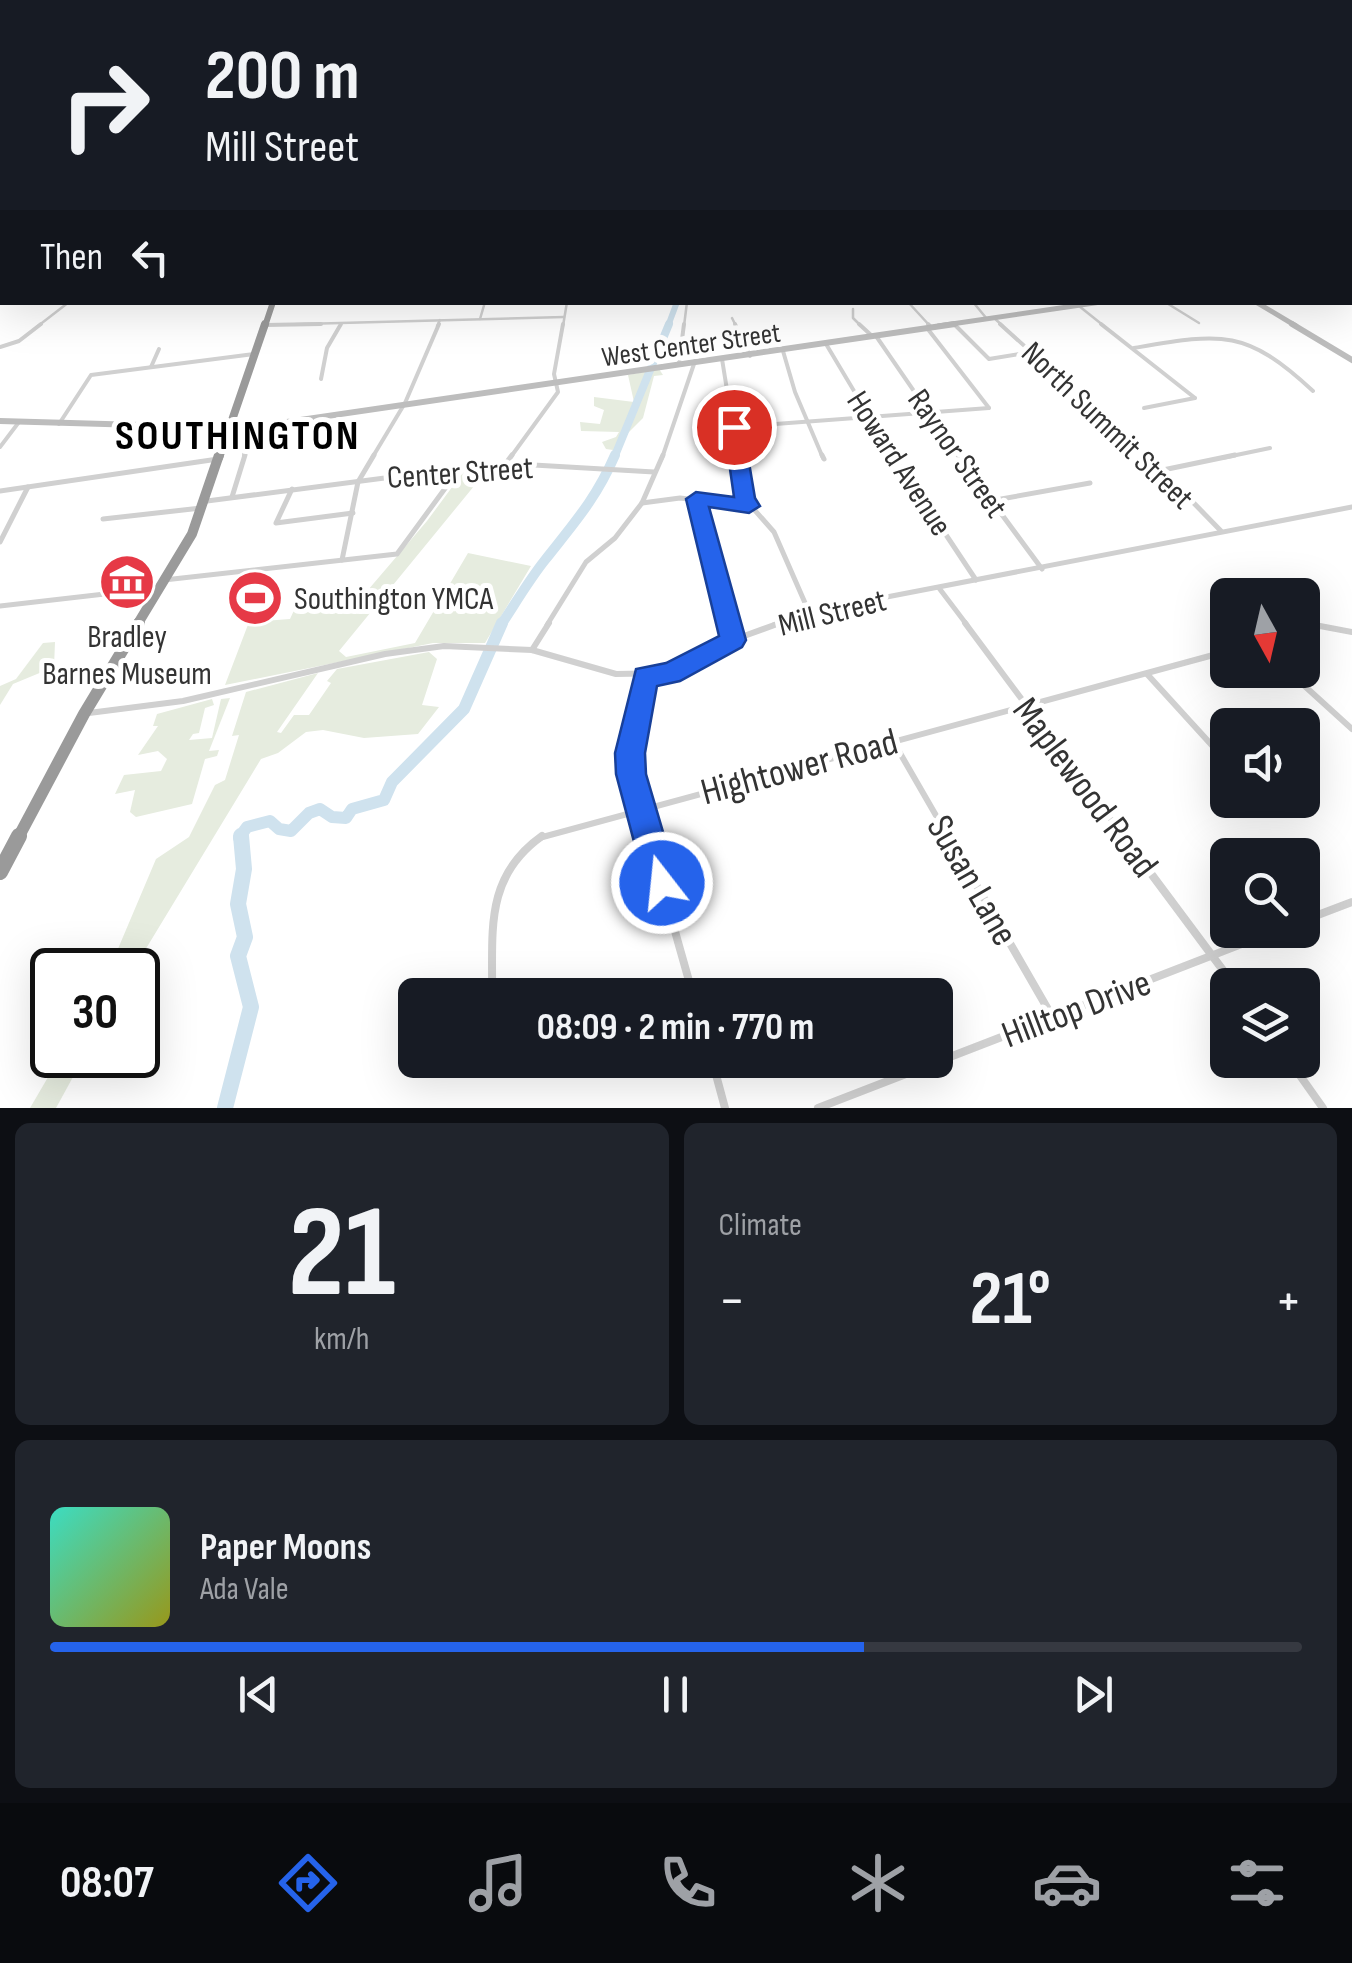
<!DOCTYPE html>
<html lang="en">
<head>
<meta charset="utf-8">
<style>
  body { margin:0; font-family:"Sofia Sans Condensed",sans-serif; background:#20242c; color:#f1f3f6; height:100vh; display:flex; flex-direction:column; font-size:38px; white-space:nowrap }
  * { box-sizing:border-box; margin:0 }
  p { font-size:32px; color:#9ea1a6 }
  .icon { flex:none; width:55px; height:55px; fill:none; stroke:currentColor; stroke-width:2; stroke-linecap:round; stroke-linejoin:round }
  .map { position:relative; height:1108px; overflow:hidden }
  .drawer { display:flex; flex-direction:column; gap:15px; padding:15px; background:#0d0f14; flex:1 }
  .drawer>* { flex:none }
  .banner { position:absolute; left:0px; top:0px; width:1352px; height:305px; box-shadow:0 10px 40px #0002; background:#171b24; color:#f1f3f6; overflow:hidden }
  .needle { width:65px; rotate:172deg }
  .fabs { position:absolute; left:1210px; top:578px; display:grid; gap:20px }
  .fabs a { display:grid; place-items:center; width:110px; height:110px; border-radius:15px; background:#171b24; box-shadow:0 10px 40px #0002; font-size:50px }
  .speed { position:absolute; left:30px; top:948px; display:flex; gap:20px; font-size:50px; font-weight:700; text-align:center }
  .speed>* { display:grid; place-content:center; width:130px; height:130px; border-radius:50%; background:#171b24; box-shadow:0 10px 40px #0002; line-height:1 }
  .speed .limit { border:5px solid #111; border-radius:15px; background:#fff; color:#111 }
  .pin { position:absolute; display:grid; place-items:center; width:85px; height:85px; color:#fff; margin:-42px; border:5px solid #fff; border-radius:50%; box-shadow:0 2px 10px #0007 }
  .me { position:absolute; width:110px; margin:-55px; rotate:344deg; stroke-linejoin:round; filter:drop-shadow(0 0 8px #0008) }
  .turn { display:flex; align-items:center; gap:35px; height:210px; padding:0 40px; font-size:45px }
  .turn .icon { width:130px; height:130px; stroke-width:2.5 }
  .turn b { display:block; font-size:70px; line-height:85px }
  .then { display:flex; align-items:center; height:95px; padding:0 40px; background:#0003; gap:20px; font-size:38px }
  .big { font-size:75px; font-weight:700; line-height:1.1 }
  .drawer .widget { flex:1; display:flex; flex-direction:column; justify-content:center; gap:15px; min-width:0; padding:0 35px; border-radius:15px; background:#20242c }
  .drawer .dial { align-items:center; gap:0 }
  .dial b { font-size:130px; line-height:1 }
  .song { display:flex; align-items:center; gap:30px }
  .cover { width:120px; height:120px; border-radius:15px; background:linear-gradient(135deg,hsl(170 70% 55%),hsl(60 70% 35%)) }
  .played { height:10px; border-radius:5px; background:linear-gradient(90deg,#2563eb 65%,#363941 65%) }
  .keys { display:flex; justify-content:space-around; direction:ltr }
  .heat { display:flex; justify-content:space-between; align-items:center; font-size:55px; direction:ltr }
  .drawer .tiles { flex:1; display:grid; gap:15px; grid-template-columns:1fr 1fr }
  .widget:last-child { grid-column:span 2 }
  .trip { position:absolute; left:398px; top:978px; width:555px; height:100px; border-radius:15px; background:#171b24; box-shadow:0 10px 40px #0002; font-weight:700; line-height:100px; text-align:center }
  .tab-bar { display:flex; height:160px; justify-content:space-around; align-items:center; background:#090b0e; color:#9ea1a6 }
  .tab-bar .icon { width:70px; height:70px }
  .tab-bar .current { color:#2563eb }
  .tab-bar b { font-size:45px; color:#f1f3f6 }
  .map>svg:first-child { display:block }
</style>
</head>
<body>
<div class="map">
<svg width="1352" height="1108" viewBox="0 0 1352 1108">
  <rect width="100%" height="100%" fill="#fff"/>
  <g fill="#e6ecdf">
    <polygon points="659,369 663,375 654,376 643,418 625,436 613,466 605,466 613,450 606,449 602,442 616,437 619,432 581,431 580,422 600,424 604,410 594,406 594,397 634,402 628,375"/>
    <polygon points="488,469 339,651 346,657 415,643 468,553 531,566 485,643 433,643 225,685 249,622 290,619 302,593 340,590 362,597 427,521 464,471"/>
    <polygon points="55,642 54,667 13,684 0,705 0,686 16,679 43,643"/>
    <polygon points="429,652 437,659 422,705 439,707 418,734 364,738 323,730 306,732 278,753 261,759 133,970 109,970 156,859 189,837 215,785 225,780 239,735 232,736 246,692 318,673 277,732 281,733 294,715 309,715 331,683 327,681 337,669"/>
    <polygon points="230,698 209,751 219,750 217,756 205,759 192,804 136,817 130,812 135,790 115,794 124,775 161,771 167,759 158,751 138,755 158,726 153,726 157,714 212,699 214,705 205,708 199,733 193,734 189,740 212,738 221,699"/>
    <polygon points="61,1055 85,1055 56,1108 30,1108"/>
  </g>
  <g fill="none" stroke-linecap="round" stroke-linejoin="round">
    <polyline stroke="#cfe2ee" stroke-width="6" points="668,326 677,302"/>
    <polyline stroke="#cfe2ee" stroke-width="8" points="614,458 669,324"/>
    <path stroke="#cfe2ee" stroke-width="10" d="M501 625C515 604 529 580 545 560 574 523 596 499 615 455"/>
    <polyline stroke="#cfe2ee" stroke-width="12" points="239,838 247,827 270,821 279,829 291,831 309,813 320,809 332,817 346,818 352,809 384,800 392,782 464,709 502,623"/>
    <polyline stroke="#cfe2ee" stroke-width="16" points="225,1108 251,1007 238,956 245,937 238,904 244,869 241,836"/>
    <g stroke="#d0d0d0" stroke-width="2.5">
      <polyline points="908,302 930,326"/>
      <polyline points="973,302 987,319"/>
      <polyline points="1074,302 1104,326"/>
      <polyline points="1165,302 1199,323"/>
      <polyline points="853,309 853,318 861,326"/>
      <polyline points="732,318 736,326"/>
      <polyline points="994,318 1003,326"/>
      <polyline points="480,319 485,302"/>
      <polyline points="265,325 564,317"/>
      <polyline points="38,326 69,302"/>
      <polyline points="437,326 440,320"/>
      <polyline points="563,326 567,302"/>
      <polyline points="684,326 687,302"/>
    </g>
    <g stroke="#d0d0d0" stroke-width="4">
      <polyline points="735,324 750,356"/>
      <polyline points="859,324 871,335"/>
      <polyline points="928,324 931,327"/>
      <polyline points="954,324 989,359 1032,352"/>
      <polyline points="1000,324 1149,458"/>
      <polyline points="1101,324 1195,398"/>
      <polyline points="265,325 321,324"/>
      <polyline points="927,328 989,408"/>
      <polyline points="876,336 960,458"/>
      <polyline points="826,344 894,458"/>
      <polyline points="0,347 19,341 41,324"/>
      <path d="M1134 348C1222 333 1245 328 1313 391"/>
      <polyline points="783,351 795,392 823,458"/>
      <polyline points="722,359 738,458"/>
      <polyline points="679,363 684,324"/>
      <polyline points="151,367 159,349"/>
      <polyline points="321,379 327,348 341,324"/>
      <polyline points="1144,408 1195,398"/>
      <polyline points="59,424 91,375 254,354"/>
      <polyline points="734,427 989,408"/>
      <polyline points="0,447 19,422"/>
      <polyline points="244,458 245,428"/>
      <polyline points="372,458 405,403 439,324"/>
      <polyline points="510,458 558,392 554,374 563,324"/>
      <polyline points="662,458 695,361"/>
      <polyline points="1222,458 1270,448"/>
    </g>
    <g stroke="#d0d0d0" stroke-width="5">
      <polyline points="737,455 744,498 774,532 809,612"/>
      <polyline points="822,455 824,459"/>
      <polyline points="893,455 976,580"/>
      <polyline points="958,455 1042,569"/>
      <polyline points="1147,455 1221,531"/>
      <polyline points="506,463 512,455"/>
      <polyline points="1163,470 1235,455"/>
      <polyline points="292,489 276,523 353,513"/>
      <polyline points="0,491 218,459"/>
      <polyline points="232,497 245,455"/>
      <polyline points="696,499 729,625"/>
      <polyline points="207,501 500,463 654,472"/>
      <polyline points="990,501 1090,483"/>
      <polyline points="642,503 680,498 748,506"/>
      <polyline points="103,519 201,508"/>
      <polyline points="0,542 28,487"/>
      <polyline points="342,560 358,482 374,455"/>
      <polyline points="164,580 397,554 460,468"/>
      <polyline points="939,588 967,625"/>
      <polyline points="0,606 157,588"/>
      <polyline points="547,625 586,562 615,538 642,503 663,455"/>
      <polyline points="773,625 809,612 1352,507"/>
    </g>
    <g stroke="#d0d0d0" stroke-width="6">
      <polyline points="728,623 733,640"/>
      <polyline points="965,623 1125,838"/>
      <polyline points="1302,630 1320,626 1352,632"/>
      <polyline points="532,650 549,623"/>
      <polyline points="1287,670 1352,729"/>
      <polyline points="1147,674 1228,763"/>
      <polyline points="645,677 630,753 631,774 649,838"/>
      <polyline points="89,713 183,701 385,654 444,646 532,650 616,674 671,673 733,640 780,623"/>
      <polyline points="893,741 949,838"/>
      <polyline points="539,838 1228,651"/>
    </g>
    <g stroke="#d0d0d0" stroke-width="8">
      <polyline points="648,836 693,995"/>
      <polyline points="948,836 1053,1018"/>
      <polyline points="1123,836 1234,985"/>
      <polyline points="1302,921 1352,902"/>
      <path d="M492 995C493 931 484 877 542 836"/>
      <polyline points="712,1060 725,1108"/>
      <polyline points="1289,1060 1323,1108"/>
      <polyline points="818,1108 1278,930"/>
    </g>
    <g stroke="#bdbdbd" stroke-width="5">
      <polyline points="1256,302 1296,326"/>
      <polyline points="938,326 1101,302"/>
    </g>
    <g stroke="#bdbdbd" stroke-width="6">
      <polyline points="1292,324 1352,360"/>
      <polyline points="0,421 245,428 955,324"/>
    </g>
    <polyline stroke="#9a9a9a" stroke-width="6" points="265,326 273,302"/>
    <polyline stroke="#9a9a9a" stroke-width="8" points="219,458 265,324"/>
    <polyline stroke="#9a9a9a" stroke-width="10" points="137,625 192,534 219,455"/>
    <polyline stroke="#9a9a9a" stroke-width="12" points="18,838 84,714 139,623"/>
    <polyline stroke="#9a9a9a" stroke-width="16" points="0,872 19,836"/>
  </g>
  <linearGradient id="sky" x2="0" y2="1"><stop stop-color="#9ec6ea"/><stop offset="0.47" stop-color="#fff"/><stop offset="1" stop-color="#fff" stop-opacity="0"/></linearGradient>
  <rect width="1352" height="295" fill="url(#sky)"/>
  <polygon fill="#2563eb" stroke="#184099" stroke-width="2.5" points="734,422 743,427 755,498 760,506 749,513 709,507 746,640 742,647 680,681 657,686 645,753 646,774 678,883 673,895 662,900 650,895 645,883 616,774 615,753 636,669 666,663 719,636 686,499 696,492 734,497 724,427"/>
  <defs>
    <g id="museum-disc" transform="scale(2.875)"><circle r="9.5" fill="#e63946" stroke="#fff"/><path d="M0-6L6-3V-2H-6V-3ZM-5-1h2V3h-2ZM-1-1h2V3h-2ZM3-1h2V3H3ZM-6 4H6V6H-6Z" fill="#fff"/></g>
    <g id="stadium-disc" transform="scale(2.875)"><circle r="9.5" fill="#e63946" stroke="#fff"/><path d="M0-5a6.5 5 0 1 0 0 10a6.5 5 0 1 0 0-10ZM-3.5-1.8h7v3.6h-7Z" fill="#fff"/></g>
  </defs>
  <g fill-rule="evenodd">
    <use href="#museum-disc" x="127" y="582"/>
    <use href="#stadium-disc" x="255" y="598"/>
  </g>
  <g text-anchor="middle" stroke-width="10" stroke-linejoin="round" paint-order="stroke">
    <g font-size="28" fill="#333" stroke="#fff">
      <text transform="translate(691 344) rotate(-8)" y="10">West Center Street</text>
    </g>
    <g font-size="32" fill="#333" stroke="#fff">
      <text transform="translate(1108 425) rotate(44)" y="11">North Summit Street</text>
      <text transform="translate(958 453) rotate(55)" y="11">Raynor Street</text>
      <text transform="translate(900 463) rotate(57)" y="11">Howard Avenue</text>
      <text transform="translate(460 472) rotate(-4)" y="11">Center Street</text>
      <text transform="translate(832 612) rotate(-14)" y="11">Mill Street</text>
    </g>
    <g font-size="32" fill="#333" stroke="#fff" text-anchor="start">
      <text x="294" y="609">Southington YMCA</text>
      <text x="127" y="647" text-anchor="middle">Bradley<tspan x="127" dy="37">Barnes Museum</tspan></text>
    </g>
    <g font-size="38" fill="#333" stroke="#fff">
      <text transform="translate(799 766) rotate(-15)" y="13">Hightower Road</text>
      <text transform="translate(1086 787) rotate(53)" y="13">Maplewood Road</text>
      <text transform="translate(973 880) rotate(60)" y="13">Susan Lane</text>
      <text transform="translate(1076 1008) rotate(-21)" y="13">Hilltop Drive</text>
    </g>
    <g font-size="42" font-weight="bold" letter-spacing="2.5" fill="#000" stroke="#fff">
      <text x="238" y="449">SOUTHINGTON</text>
    </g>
  </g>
</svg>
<div class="fabs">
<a><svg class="needle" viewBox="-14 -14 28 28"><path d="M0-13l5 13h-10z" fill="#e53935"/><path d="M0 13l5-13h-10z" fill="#9ea1a6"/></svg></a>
<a><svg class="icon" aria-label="sound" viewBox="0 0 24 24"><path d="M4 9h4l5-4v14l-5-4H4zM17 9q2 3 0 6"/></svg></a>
<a><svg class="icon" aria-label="search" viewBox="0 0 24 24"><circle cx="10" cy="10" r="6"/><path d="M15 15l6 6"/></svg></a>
<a><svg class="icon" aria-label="layers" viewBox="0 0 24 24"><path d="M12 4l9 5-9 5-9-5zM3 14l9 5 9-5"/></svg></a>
</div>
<div class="speed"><div class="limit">30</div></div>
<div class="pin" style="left:734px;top:427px;background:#d93025"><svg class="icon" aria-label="arrive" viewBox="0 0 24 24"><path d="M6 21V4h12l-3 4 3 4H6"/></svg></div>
<svg class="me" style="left:662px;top:883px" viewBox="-20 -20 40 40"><circle r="17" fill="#2563eb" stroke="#fff" stroke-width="3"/><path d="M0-11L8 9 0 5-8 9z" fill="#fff"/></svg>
<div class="trip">08:09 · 2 min · 770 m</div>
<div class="banner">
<div class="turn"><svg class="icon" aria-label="right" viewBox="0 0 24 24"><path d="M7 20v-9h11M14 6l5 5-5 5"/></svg><div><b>200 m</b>Mill Street</div></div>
<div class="then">Then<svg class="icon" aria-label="left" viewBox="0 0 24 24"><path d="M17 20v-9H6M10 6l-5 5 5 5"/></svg></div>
</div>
</div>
<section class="drawer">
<div class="tiles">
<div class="widget dial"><b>21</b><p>km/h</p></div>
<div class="widget"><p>Climate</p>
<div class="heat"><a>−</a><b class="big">21°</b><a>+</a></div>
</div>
<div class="widget">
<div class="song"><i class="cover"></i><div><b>Paper Moons</b><p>Ada Vale</p></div></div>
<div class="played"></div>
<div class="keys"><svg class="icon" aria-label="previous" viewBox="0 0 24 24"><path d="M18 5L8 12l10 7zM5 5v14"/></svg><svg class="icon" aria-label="pause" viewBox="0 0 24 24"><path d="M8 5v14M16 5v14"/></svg><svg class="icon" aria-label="next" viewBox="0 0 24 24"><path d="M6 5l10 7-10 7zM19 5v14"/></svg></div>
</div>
</div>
</section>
<nav class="tab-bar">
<b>08:07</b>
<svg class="icon current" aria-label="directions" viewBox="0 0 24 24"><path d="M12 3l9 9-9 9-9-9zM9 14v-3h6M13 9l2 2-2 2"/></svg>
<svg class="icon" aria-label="music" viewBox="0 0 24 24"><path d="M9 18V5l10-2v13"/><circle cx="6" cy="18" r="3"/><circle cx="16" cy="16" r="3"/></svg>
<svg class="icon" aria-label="phone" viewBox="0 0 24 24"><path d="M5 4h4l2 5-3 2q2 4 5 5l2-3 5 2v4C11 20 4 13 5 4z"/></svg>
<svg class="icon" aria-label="climate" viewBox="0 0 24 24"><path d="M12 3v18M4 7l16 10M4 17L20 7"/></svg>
<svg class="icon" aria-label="car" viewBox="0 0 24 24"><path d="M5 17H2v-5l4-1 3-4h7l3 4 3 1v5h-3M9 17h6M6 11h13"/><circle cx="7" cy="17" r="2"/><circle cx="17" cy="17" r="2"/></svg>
<svg class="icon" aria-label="filters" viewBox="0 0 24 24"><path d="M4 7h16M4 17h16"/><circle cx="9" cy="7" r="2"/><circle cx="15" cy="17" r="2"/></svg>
</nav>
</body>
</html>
